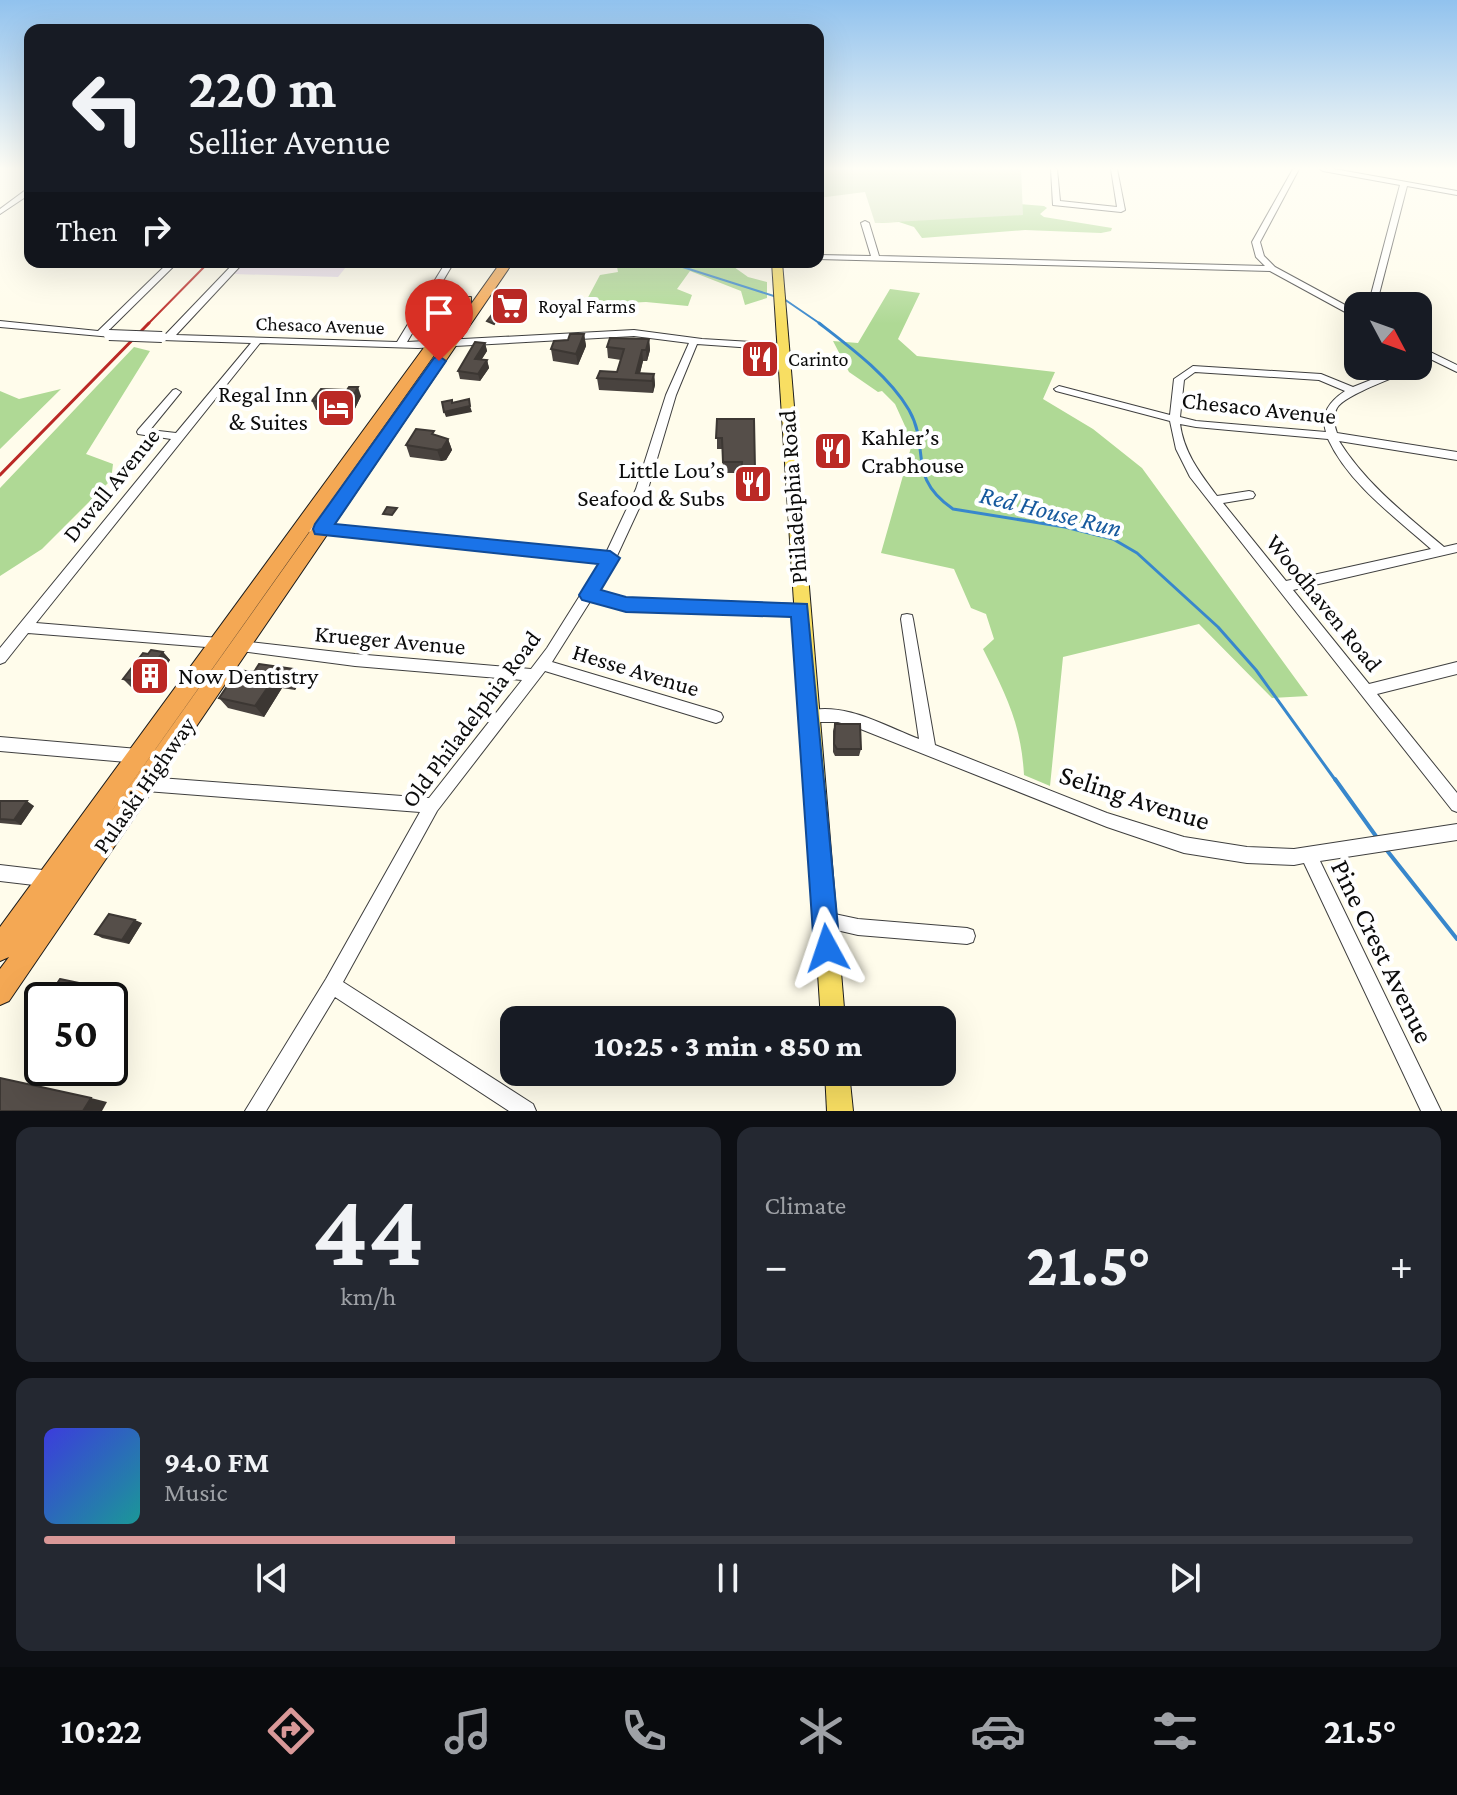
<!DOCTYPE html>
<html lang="en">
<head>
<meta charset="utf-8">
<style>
  body { margin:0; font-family:"Crimson Pro",serif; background:#242831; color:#f1f3f6; height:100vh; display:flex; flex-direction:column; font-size:30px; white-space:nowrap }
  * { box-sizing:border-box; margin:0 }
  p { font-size:26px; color:#9ea1a6 }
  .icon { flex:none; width:44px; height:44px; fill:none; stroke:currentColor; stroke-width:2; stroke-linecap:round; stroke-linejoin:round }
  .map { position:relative; height:1111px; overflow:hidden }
  .drawer { display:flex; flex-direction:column; gap:16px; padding:16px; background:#0d0f14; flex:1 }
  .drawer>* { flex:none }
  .top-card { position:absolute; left:24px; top:24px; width:800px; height:244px; border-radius:16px; box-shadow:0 8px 32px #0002; background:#171b24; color:#f1f3f6; overflow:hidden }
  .needle { width:52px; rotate:131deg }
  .tools { position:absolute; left:1344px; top:292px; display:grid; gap:16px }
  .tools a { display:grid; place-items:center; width:88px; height:88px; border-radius:16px; background:#171b24; box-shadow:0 8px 32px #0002; font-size:40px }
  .speed { position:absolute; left:24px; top:982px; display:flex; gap:16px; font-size:40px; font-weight:700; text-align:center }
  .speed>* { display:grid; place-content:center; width:104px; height:104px; border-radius:50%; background:#171b24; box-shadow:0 8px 32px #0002; line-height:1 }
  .speed .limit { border:4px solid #111; border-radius:12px; background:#fff; color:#111 }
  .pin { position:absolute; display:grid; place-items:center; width:68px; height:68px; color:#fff; margin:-82px -34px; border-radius:50% 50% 50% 0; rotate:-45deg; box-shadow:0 0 8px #0007 }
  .pin .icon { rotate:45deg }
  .me { position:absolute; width:88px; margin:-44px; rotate:355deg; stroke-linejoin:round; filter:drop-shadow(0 0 6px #0008) }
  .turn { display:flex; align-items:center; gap:28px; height:168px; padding:0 32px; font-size:36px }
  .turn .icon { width:104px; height:104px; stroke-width:2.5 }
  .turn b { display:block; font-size:56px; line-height:68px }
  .then { display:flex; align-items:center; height:76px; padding:0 32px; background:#0003; gap:16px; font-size:30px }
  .big { font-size:60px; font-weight:800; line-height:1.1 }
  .drawer .tile { flex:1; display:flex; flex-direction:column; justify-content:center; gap:12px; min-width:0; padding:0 28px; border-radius:16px; background:#242831 }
  .drawer .dial { align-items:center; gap:0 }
  .dial b { font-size:104px; line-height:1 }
  .song { display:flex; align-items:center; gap:24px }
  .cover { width:96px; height:96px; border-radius:12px; background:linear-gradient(135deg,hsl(240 70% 55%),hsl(180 70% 35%)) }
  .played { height:8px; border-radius:4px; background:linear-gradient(90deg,#d99898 30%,#363941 30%) }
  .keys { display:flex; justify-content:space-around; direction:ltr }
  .heat { display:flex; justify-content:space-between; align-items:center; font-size:44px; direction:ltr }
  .drawer .tiles { flex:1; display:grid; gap:16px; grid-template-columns:1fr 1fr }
  .tile:last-child { grid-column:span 2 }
  .trip { position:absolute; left:500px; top:1006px; width:456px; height:80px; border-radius:16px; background:#171b24; box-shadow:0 8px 32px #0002; font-weight:800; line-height:80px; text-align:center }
  .tabs { display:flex; height:128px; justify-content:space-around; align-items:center; background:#090b0e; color:#9ea1a6 }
  .tabs .icon { width:56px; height:56px }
  .tabs .selected { color:#d99898 }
  .tabs b { font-size:36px; color:#f1f3f6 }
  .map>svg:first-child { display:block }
</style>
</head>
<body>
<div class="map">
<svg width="1457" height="1111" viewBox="0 0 1457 1111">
  <rect width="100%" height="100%" fill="#fffceb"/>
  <polygon fill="#ebe0eb" points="244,262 350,262 338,277 234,274"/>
  <g fill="#afd995">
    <polygon points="1008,203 1044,206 1047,208 1040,214 1044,217 1112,228 1111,231 1101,233 1025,230 922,238 914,227 899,222 875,223"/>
    <polygon points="616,262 727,262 748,277 767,282 767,298 745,305 741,291 690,271 677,289 692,295 688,306 646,302 584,305 600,275 618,272"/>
    <path d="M890 289 920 293 898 339 917 356 1055 372 1043 399 1093 429 1142 468 1308 696 1272 698 1199 624 1063 657 1050 786 1024 775C1021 723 1006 695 983 649L994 639 986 614 971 608 954 569 881 553 912 444 890 441 889 434 905 426 895 404 882 391 878 392 849 372 833 341 858 343Z"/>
    <polygon points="134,347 150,351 86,454 113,464 111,480 42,549 0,576 0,488"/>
    <polygon points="61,389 0,449 0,391 19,399"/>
  </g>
  <polygon fill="#d2e0bd" points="818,169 1021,169 1023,215 875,223 865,192 818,198"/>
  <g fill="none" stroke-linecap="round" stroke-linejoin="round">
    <g stroke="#3887cc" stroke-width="2">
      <polyline points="667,262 777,297"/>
      <polyline points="784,299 822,325"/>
    </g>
    <path stroke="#3887cc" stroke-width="3" d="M819 323C850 347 889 376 909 410 931 449 906 477 953 509L1065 527 1113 539 1137 553 1218 627 1256 670 1336 781"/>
    <g stroke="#3887cc" stroke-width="4">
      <polyline points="1335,779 1378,839"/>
      <polyline points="1385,848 1457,939"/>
    </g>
    <g stroke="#3f3f3f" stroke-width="2">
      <g id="minor">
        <polygon points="1051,169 1057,169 1060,201 1117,207 1111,169 1117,169 1125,210 1121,212 1053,205"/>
        <polygon points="1293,169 1299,169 1260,242 1264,256 1275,267 1358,312 1358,319 1270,271 818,259 818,255 871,256 861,223 865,221 869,223 879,256 1265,266 1256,257 1252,242"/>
        <polygon points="1320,169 1334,169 1457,191 1457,195 1407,186 1376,306 1368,306 1400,185 1323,171"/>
        <polygon points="27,189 30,189 30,194 0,214 0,209"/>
        <polygon points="169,262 178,262 107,332 112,333 112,337 0,327 0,321 98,331"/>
        <polygon points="235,262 244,262 176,335 397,342 446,262 454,262 407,342 634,330 702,339 783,344 788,347 783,350 697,344 676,395 648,489 616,558 596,592 634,600 801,604 805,605 807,609 805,613 801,614 634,610 591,600 552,662 716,711 721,713 723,717 721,721 716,723 545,671 437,811 343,982 533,1104 536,1111 509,1111 335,997 266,1111 245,1111 326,979 420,812 146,791 141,789 139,784 141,779 146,777 429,798 522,680 355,666 241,651 236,650 234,646 236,642 241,641 355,654 531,669 547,648 601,562 303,531 299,530 297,527 299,524 303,523 606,553 636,489 666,395 689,343 634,336 418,348 260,343 36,623 219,638 224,639 226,643 224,647 219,648 28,633 5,662 0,664 0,648 171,439 138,434 137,432 138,430 173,390 176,389 181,392 150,430 176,433 251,343 162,340 157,337 166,334"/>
        <polygon points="1418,346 1457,365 1457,372 1418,353"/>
        <path d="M1418 365 1419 366 1417 368C1401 375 1344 395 1337 408 1332 416 1334 425 1337 433L1457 452V460L1339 441C1365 483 1406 515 1444 547L1457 544V552L1293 590 1369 684 1457 662V674L1377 694 1457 793V812L1452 810 1190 477 1176 449 1170 421 1056 391 1054 389 1059 386 1170 415 1174 379 1193 366 1321 374 1353 387 1406 366ZM1195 372 1319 380 1345 391C1330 401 1320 413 1326 432L1196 421 1180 417 1184 380ZM1180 424 1196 427 1328 439C1349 484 1395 517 1431 549L1286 581 1223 503 1253 498 1255 495 1253 492 1249 491 1217 496C1200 473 1184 453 1180 424Z"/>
        <path d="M907 614 912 615 913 619 935 745 1107 813 1184 837 1247 847 1294 849 1457 824V840L1320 861 1441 1111H1421L1304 863 1294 865 1247 863 1184 853 1107 827 858 728 838 722H809L804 720 802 716 804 712C842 700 885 726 919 739L901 619 902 615Z"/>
        <polygon points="0,737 138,749 143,751 145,756 143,761 138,763 0,751"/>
        <polygon points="0,865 51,871 57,873 59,879 57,885 51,887 0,881"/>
        <polygon points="825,912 858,919 967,928 973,930 975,936 973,942 967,944 858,935 819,926 817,920 819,914"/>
      </g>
    </g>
    <g stroke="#1d1d1d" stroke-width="2">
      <g id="major">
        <polygon points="772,262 782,262 845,1020 821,1020"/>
        <polygon points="825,1072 849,1072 853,1111 827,1111"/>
      </g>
    </g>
    <g stroke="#1d1d1d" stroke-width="2">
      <polygon id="highway" points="501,262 513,262 9,1001 0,1005 0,969 9,957 0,961 0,927 461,297 471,297 471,303 101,826"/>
    </g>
    <use href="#minor" fill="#fff" fill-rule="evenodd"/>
    <use href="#major" fill="#f8de62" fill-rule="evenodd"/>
    <use href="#highway" fill="#f4a854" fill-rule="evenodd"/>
    <polyline stroke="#bb2925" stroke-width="2" points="147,325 209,262"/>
    <polyline stroke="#bb2925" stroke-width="3" points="0,475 149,323"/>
    <g stroke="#3f3f3f" stroke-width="12" stroke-linecap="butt">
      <polyline id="minor-bridge" points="109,335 162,337"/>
    </g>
    <use href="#minor-bridge" stroke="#fff" stroke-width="10"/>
  </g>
  <g fill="#49433f">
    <polygon points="517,303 511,316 500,315 499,310"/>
    <polygon points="584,334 586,346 578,365 553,361 551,349"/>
    <polygon points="649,339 650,350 647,361 643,361 640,373 654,374 655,385 653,393 599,390 597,378 617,372 621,360 608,358 607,347"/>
    <polygon points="485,343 487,351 482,359 487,360 489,368 480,381 460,379 458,371"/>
    <polygon points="750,346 771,346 771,361 751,363"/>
    <polygon points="361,396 350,419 339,418 335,411 316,410 312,401"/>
    <polygon points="717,419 755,469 764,469 764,494 752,494 752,488 741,487 742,473 723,473 722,449 717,449"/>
    <polygon points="448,439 452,450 446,460 441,461 410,457 406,445"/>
    <polygon points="818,442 836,449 836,455 818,455"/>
    <polygon points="163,652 170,660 149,690 131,687 123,679 148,654"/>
    <polygon points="254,672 301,680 295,690 282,688 264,717 228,708 219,698"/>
    <polygon points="835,724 861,749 859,756 835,756 833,752 833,731"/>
    <polygon points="0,801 34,806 21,825 0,823"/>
    <polygon points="142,923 129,944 102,938 95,934"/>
  </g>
  <g fill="#3c3733">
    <polygon points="516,297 517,303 511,316 510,310"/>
    <polygon points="584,334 586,346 578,365 576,354"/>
    <polygon points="649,339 650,350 647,361 646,350"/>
    <polygon points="485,343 487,351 477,366 475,359"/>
    <polygon points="642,350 643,361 638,381 636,373"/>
    <polygon points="487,360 489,368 480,381 478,374"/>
    <polygon points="654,374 655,385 653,393 652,381"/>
    <polygon points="358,387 361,396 350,419 346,410"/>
    <polygon points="470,406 472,412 446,417 444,412"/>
    <polygon points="448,439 452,450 446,460 441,461 437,450"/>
    <polygon points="163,652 170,660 149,690 141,682"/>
    <polygon points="294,669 301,680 295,690 287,680"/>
    <polygon points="274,678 282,688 264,717 255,706"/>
    <polygon points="27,801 34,806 21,825 14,820"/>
    <polygon points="135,920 142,923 129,944 122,940"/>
    <polygon points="93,986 108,992 103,1000 84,1000"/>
    <polygon points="91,1098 107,1102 102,1111 83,1111"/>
  </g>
  <g fill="#554e49" stroke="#3c3733" stroke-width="2">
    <polygon points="505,296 516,297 510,310 499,310"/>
    <polygon points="494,312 499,315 494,324 487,321"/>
    <polygon points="570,334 584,334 576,354 551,349 554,341 568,340"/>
    <polygon points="610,338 649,339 646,350 642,350 636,373 654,374 652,381 597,378 600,371 617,372 624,349 607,347"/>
    <polygon points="475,342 485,343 475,359 487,360 478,374 458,371"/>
    <polygon points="750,346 771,346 771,356 751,358"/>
    <polygon points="349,387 358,387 346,410 335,409 339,403 312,401 321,389 347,390"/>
    <polygon points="469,399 470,406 444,412 442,402 452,400 452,403"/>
    <polygon points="717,419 754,419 755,469 764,469 764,484 752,484 752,477 741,477 742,462 723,462 722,438 716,438"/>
    <polygon points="416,429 434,431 432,434 448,439 442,449 437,450 406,445"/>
    <rect x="818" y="442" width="18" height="7"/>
    <polygon points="387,507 397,508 392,515 383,514"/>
    <polygon points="151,650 163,652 141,682 123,679 143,653 148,654"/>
    <polygon points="259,664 294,669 287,680 274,678 255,706 219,698 238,670 254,672"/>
    <polygon points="835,724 860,724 861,749 837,749 834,744"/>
    <polygon points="0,801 27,801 14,820 0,819"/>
    <polygon points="109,914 135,920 122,940 95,934"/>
    <polygon points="60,979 93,986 84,1000 46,1000"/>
    <polygon points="42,1006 42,1019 35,1017"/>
    <polygon points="0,1078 91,1098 83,1111 0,1111"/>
  </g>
  <linearGradient id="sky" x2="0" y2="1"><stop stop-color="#91c2ee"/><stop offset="0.52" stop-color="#fffef6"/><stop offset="1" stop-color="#fffef6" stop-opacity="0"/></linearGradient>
  <rect width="1457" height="324" fill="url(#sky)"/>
  <polygon fill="#1a73e8" stroke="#114b97" stroke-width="2" points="439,356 446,361 335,524 610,551 620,558 601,590 626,597 807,604 840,948 836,957 827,961 818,957 814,948 791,617 626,612 582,600 579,595 598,564 315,534 313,529 315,524 434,358"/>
  <defs>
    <g id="supermarket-square" transform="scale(2)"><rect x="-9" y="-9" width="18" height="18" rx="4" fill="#bb2925" stroke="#fff"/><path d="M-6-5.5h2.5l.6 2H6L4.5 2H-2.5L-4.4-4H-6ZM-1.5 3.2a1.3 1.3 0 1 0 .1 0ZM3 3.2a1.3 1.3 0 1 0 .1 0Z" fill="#fff"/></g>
    <g id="restaurant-square" transform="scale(2)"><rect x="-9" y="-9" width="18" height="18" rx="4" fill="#bb2925" stroke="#fff"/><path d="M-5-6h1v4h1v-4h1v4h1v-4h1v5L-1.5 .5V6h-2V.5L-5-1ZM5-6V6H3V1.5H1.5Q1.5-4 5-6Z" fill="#fff"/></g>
    <g id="hotel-square" transform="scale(2)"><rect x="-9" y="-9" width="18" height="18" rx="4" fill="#bb2925" stroke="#fff"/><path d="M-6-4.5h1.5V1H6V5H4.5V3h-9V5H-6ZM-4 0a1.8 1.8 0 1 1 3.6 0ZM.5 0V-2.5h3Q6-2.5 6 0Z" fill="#fff"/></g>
    <g id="building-square" transform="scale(2)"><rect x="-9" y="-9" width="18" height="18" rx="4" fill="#bb2925" stroke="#fff"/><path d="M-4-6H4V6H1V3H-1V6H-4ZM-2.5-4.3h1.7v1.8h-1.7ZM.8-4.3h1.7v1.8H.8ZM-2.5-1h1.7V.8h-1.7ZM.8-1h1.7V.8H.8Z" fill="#fff"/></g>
  </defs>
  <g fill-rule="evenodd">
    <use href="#supermarket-square" x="510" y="306"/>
    <use href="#restaurant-square" x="760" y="359"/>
    <use href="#hotel-square" x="336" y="408"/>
    <use href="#restaurant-square" x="833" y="451"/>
    <use href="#restaurant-square" x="753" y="484"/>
    <use href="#building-square" x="150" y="676"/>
  </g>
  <g text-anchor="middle" stroke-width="8" stroke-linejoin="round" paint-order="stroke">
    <g font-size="20" fill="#0c0c0c" stroke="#fff" text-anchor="start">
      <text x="538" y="313">Royal Farms</text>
      <text x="788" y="366">Carinto</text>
    </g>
    <g font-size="20" fill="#0c0c0c" stroke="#fff">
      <text transform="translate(320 325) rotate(2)" y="7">Chesaco Avenue</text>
    </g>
    <g font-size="24" fill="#0c0c0c" stroke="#fff" text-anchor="end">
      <text x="308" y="402">Regal Inn<tspan x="308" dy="28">&amp; Suites</tspan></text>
      <text x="861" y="445" text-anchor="start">Kahler’s<tspan x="861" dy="28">Crabhouse</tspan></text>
      <text x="725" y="478">Little Lou’s<tspan x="725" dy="28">Seafood &amp; Subs</tspan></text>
      <text x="178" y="684" text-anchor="start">Now Dentistry</text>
    </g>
    <g font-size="24" fill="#0c0c0c" stroke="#fff">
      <text transform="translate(1259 408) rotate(6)" y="8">Chesaco Avenue</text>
      <text transform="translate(111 485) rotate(-51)" y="8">Duvall Avenue</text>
      <text transform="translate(793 497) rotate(-94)" y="8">Philadelphia Road</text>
      <text transform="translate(1324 603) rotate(51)" y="8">Woodhaven Road</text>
      <text transform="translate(390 640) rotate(5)" y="8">Krueger Avenue</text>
      <text transform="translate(636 670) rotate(17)" y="8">Hesse Avenue</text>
      <text transform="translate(471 719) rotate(-53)" y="8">Old Philadelphia Road</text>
      <text transform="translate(144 785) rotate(-55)" y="8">Pulaski Highway</text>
    </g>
    <g font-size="26" font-style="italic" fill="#16599d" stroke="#fff">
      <text transform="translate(1051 511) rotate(14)" y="9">Red House Run</text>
    </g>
    <g font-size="28" fill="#0c0c0c" stroke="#fff">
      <text transform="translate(1135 797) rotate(18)" y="10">Seling Avenue</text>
      <text transform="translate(1383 951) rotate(64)" y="10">Pine Crest Avenue</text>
    </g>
  </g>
</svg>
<div class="tools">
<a><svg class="needle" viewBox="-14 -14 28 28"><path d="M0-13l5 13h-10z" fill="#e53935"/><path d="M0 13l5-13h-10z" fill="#9ea1a6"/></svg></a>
</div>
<div class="speed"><div class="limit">50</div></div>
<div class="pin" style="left:439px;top:361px;background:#d93025"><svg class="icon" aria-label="arrive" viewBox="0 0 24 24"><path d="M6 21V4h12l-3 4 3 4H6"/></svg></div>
<svg class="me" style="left:827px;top:948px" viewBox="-20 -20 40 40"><path d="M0-17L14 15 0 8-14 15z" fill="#1a73e8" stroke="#fff" stroke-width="4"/></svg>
<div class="trip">10:25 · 3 min · 850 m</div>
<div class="top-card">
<div class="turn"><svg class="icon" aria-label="left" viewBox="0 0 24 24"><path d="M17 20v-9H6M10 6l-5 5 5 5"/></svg><div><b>220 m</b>Sellier Avenue</div></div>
<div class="then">Then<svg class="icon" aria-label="right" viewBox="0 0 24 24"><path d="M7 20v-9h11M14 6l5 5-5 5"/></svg></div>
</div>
</div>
<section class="drawer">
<div class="tiles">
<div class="tile dial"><b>44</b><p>km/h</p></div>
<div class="tile"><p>Climate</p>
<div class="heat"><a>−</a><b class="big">21.5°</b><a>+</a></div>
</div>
<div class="tile">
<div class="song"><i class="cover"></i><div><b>94.0 FM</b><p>Music</p></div></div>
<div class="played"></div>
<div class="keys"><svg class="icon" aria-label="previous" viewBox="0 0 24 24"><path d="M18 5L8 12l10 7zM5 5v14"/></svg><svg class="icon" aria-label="pause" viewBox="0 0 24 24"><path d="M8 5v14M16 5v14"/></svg><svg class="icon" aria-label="next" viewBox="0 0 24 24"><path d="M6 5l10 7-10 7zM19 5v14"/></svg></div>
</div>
</div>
</section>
<nav class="tabs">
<b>10:22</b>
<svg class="icon selected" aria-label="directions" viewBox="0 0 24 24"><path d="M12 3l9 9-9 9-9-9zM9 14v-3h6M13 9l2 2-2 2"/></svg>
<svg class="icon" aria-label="music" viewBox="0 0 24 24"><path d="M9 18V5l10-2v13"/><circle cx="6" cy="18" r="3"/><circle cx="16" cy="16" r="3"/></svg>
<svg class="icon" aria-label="phone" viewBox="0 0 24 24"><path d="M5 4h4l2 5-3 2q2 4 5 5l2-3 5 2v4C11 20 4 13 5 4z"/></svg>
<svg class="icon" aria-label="climate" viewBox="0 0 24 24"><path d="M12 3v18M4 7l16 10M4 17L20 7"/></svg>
<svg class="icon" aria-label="car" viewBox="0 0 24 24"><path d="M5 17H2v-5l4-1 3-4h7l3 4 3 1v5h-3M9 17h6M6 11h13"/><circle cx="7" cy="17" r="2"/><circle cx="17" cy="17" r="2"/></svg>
<svg class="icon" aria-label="filters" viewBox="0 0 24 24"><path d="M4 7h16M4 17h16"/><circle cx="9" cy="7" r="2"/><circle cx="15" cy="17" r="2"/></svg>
<b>21.5°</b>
</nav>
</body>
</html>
